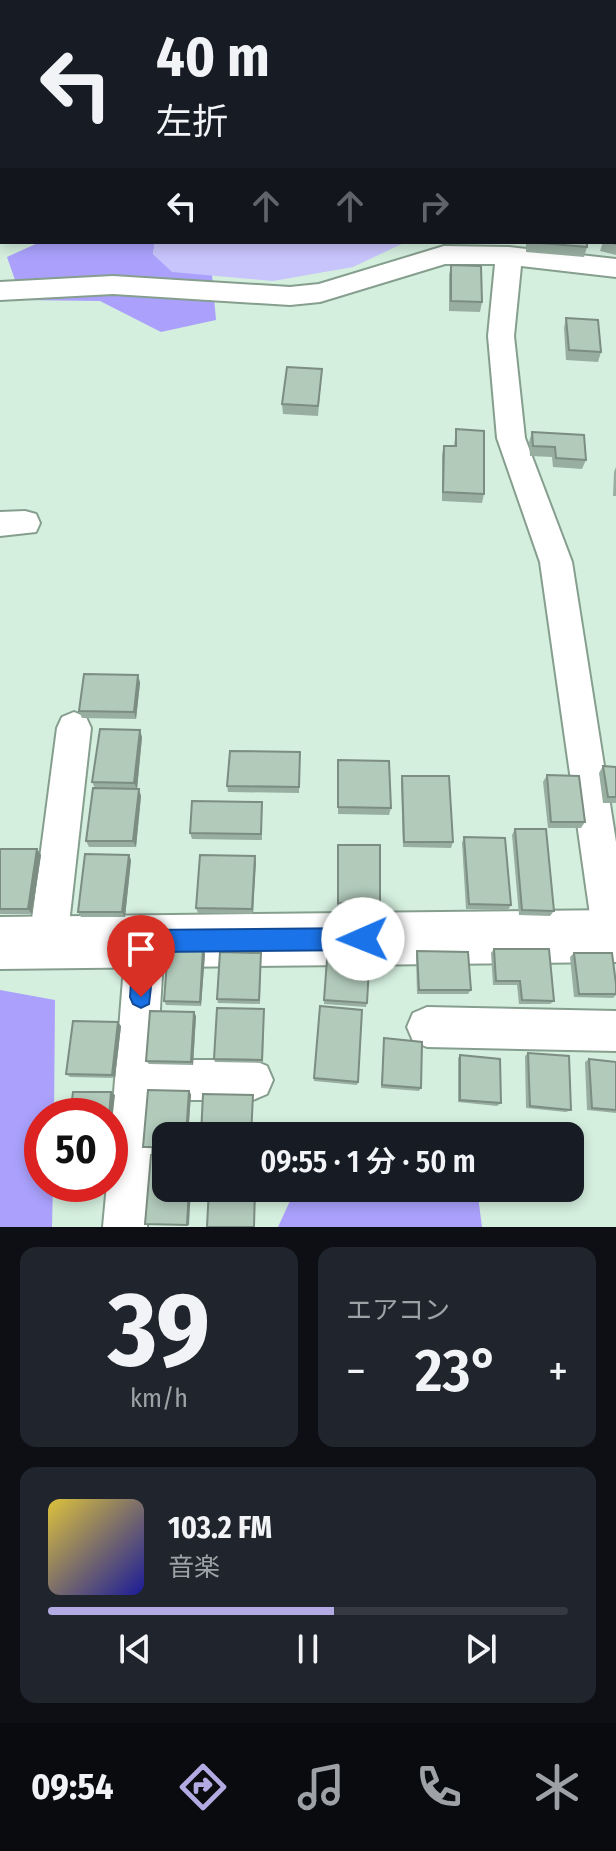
<!DOCTYPE html>
<html lang="ja">
<head>
<meta charset="utf-8">
<style>
  body { margin:0; font-family:"Fira Sans Condensed","Noto Sans JP",sans-serif; background:#20242c; color:#f1f3f6; height:100vh; display:flex; flex-direction:column; font-size:30px; white-space:nowrap }
  * { box-sizing:border-box; margin:0 }
  p { font-size:26px; color:#9ea1a6 }
  .icon { flex:none; width:44px; height:44px; fill:none; stroke:currentColor; stroke-width:2; stroke-linecap:round; stroke-linejoin:round }
  .map { position:relative; height:1227px; overflow:hidden }
  .drawer { display:flex; flex-direction:column; gap:20px; padding:20px; background:#0d0f14; flex:1 }
  .drawer>* { flex:none }
  .guide { position:absolute; left:0px; top:0px; width:616px; height:244px; box-shadow:0 4px 12px #0003; background:#171b24; color:#f1f3f6; overflow:hidden }
  .speed { position:absolute; left:24px; top:1098px; display:flex; gap:16px; font-size:40px; font-weight:700; text-align:center }
  .speed>* { display:grid; place-content:center; width:104px; height:104px; border-radius:50%; background:#171b24; box-shadow:0 4px 12px #0003; line-height:1 }
  .speed .limit { border:12px solid #d22; background:#fff; color:#111 }
  .pin { position:absolute; display:grid; place-items:center; width:68px; height:68px; color:#fff; margin:-82px -34px; border-radius:50% 50% 50% 0; rotate:-45deg; box-shadow:0 0 8px #0007 }
  .pin .icon { rotate:45deg }
  .me { position:absolute; width:88px; margin:-44px; rotate:269deg; stroke-linejoin:round; filter:drop-shadow(0 0 6px #0008) }
  .turn { display:flex; align-items:center; gap:28px; height:168px; padding:0 24px; font-size:36px }
  .turn .icon { width:104px; height:104px; stroke-width:2.5 }
  .turn b { display:block; font-size:56px; line-height:68px }
  .lanes { display:flex; align-items:center; height:76px; padding:0 24px; background:#0003; justify-content:center; gap:40px; direction:ltr }
  .lanes .off { opacity:.35 }
  .big { font-size:60px; font-weight:600; line-height:1.1 }
  .drawer .tile { flex:1; display:flex; flex-direction:column; justify-content:center; gap:12px; min-width:0; padding:0 28px; border-radius:16px; background:#20242c }
  .drawer .dial { align-items:center; gap:0 }
  .dial b { font-size:104px; line-height:1 }
  .song { display:flex; align-items:center; gap:24px }
  .cover { width:96px; height:96px; border-radius:12px; background:linear-gradient(135deg,hsl(50 70% 55%),hsl(240 70% 35%)) }
  .played { height:8px; border-radius:4px; background:linear-gradient(90deg,#b4aae3 55%,#363941 55%) }
  .keys { display:flex; justify-content:space-around; direction:ltr }
  .heat { display:flex; justify-content:space-between; align-items:center; font-size:44px; direction:ltr }
  .drawer .tiles { flex:1; display:grid; gap:20px; grid-template-columns:1fr 1fr }
  .tile:last-child { grid-column:span 2 }
  .trip { position:absolute; left:152px; top:1122px; width:432px; height:80px; border-radius:16px; background:#171b24; box-shadow:0 4px 12px #0003; font-weight:600; line-height:80px; text-align:center }
  .menu { display:flex; height:128px; justify-content:space-around; align-items:center; background:#090b0e; color:#9ea1a6 }
  .menu .icon { width:56px; height:56px }
  .menu .selected { color:#b4aae3 }
  .menu b { font-size:36px; color:#f1f3f6 }
  .map>svg:first-child { display:block }
</style>
</head>
<body>
<div class="map">
<svg width="616" height="1227" viewBox="0 0 616 1227">
  <rect width="100%" height="100%" fill="#d4efde"/>
  <g fill="#aba1fd">
    <polygon points="40,242 155,242 153,254 172,271 212,275 216,320 161,332 100,301 22,300 7,257"/>
    <polygon points="0,990 55,1000 54,1116 42,1116 42,1184 53,1184 52,1227 0,1227"/>
    <polygon points="296,1188 477,1188 482,1227 278,1227"/>
  </g>
  <polygon fill="#c8c4fc" points="155,242 406,242 353,267 273,281 172,272 153,254"/>
  <g fill="none" stroke-linecap="round" stroke-linejoin="round">
    <g stroke="#869e8e" stroke-width="4">
      <g id="minor">
        <rect x="0" y="33" width="2" height="12"/>
        <rect x="614" y="91" width="2" height="14"/>
        <polygon points="444,246 509,247 616,259 616,277 521,266 514,336 525,438 572,562 616,842 616,961 603,955 593,936 540,562 497,438 488,336 495,264 445,264 320,302 290,305 113,294 0,300 0,282 113,276 290,287 319,284"/>
        <polygon points="25,511 36,514 40,523 36,532 0,536 0,512"/>
        <polygon points="74,712 86,717 91,728 67,942 61,955 48,961 35,955 29,942 57,728 62,717"/>
        <polygon points="145,922 158,928 164,941 157,1060 253,1060 267,1066 273,1080 267,1094 253,1100 154,1100 147,1227 103,1227 107,1184 110,1184 110,1143 126,941 132,928"/>
        <polygon points="427,1007 616,1011 616,1051 427,1047 413,1041 407,1027 413,1013"/>
      </g>
    </g>
    <g stroke="#869e8e" stroke-width="4">
      <polygon id="secondary" points="616,910 616,962 0,969 0,917"/>
    </g>
    <use href="#minor" fill="#fff" fill-rule="evenodd"/>
    <use href="#secondary" fill="#fff" fill-rule="evenodd"/>
  </g>
  <g fill="#98aea0">
    <polygon points="616,220 616,255 600,251 603,242 614,242"/>
    <polygon points="526,242 587,242 587,247 584,257 526,252"/>
    <polygon points="451,265 482,302 480,312 449,311 449,275"/>
    <polygon points="566,318 601,352 598,362 566,360 564,328"/>
    <polygon points="322,369 318,416 283,414 282,404"/>
    <polygon points="456,429 484,494 482,503 442,501 442,455 444,446 454,446"/>
    <polygon points="532,432 586,460 582,469 553,467 552,457 530,456 529,442"/>
    <polygon points="616,467 616,496 613,496 614,472"/>
    <polygon points="138,675 140,683 136,719 82,718 79,711"/>
    <polygon points="142,737 137,789 141,796 136,847 89,847 86,841 95,788 92,782"/>
    <polygon points="300,752 299,793 228,792 227,786"/>
    <polygon points="338,760 391,808 389,815 338,814"/>
    <polygon points="603,766 616,767 616,803 603,803 599,773"/>
    <polygon points="547,775 585,822 581,828 548,828 543,782"/>
    <polygon points="402,776 453,842 451,848 403,847 401,782"/>
    <polygon points="262,802 262,840 192,839 190,833"/>
    <polygon points="515,829 554,911 550,916 519,915 512,835"/>
    <polygon points="464,837 511,905 508,910 466,909 462,843"/>
    <polygon points="338,845 380,904 379,909 337,908"/>
    <polygon points="0,849 37,849 41,855 32,914 0,914"/>
    <polygon points="255,856 253,914 198,913 196,908"/>
    <polygon points="131,860 125,917 81,917 78,912"/>
    <polygon points="328,946 367,1003 366,1007 324,1004"/>
    <polygon points="203,949 205,954 201,1006 166,1005 164,1001"/>
    <polygon points="494,949 554,1001 550,1004 519,1004 517,985 493,985 491,953"/>
    <polygon points="417,951 471,990 468,994 417,994 416,955"/>
    <polygon points="574,953 616,984 616,995 613,998 574,997 570,957"/>
    <polygon points="261,957 260,1004 218,1003 217,999"/>
    <polygon points="320,1006 358,1082 357,1085 314,1081"/>
    <polygon points="264,1009 263,1063 215,1062 214,1059"/>
    <polygon points="196,1016 193,1065 149,1064 146,1061"/>
    <polygon points="121,1026 115,1078 70,1077 66,1074"/>
    <polygon points="384,1038 421,1088 419,1091 381,1088"/>
    <polygon points="528,1053 571,1110 566,1112 526,1108 525,1056"/>
    <polygon points="460,1055 501,1103 497,1106 458,1102 458,1058"/>
    <polygon points="589,1059 616,1062 616,1113 587,1110 585,1062"/>
    <polygon points="191,1094 188,1136 166,1136 166,1149 146,1148 143,1147"/>
  </g>
  <g fill="#7c8d82">
    <polygon points="138,675 140,683 136,719 134,712"/>
    <polygon points="140,730 142,737 137,789 134,783"/>
    <polygon points="139,789 141,796 136,847 133,841"/>
    <polygon points="37,849 41,855 32,914 28,909"/>
    <polygon points="129,855 131,860 125,917 122,912"/>
    <polygon points="255,856 256,862 253,914 252,909"/>
    <polygon points="203,949 205,954 201,1006 200,1002"/>
    <polygon points="194,1012 196,1016 193,1065 191,1062"/>
    <polygon points="118,1022 121,1026 115,1078 112,1075"/>
    <polygon points="189,1091 191,1094 188,1136 186,1136"/>
    <polygon points="111,1092 115,1095 110,1139 110,1116 109,1116"/>
    <polygon points="189,1188 191,1188 189,1225 187,1225"/>
  </g>
  <g fill="#b1caba" stroke="#7c8d82" stroke-width="2">
    <polygon points="614,220 616,220 616,244 607,242 614,242"/>
    <polygon points="529,242 587,242 587,247"/>
    <polygon points="451,265 481,266 482,302 451,301"/>
    <polygon points="566,318 598,320 601,352 569,350"/>
    <polygon points="287,367 322,369 318,406 282,404"/>
    <polygon points="456,429 484,431 484,494 443,492 444,446 456,446"/>
    <polygon points="532,432 584,435 586,460 556,458 555,447 533,446"/>
    <polygon points="84,674 138,675 134,712 79,711"/>
    <polygon points="100,729 140,730 134,783 92,782"/>
    <polygon points="230,751 300,752 299,787 227,786"/>
    <polygon points="338,760 389,761 391,808 338,807"/>
    <polygon points="603,766 616,767 616,797 608,797"/>
    <polygon points="547,775 579,776 585,822 551,822"/>
    <polygon points="402,776 449,776 453,842 404,842"/>
    <polygon points="93,788 139,789 133,841 86,841"/>
    <polygon points="192,801 262,802 261,834 190,833"/>
    <polygon points="515,829 546,829 554,911 522,910"/>
    <polygon points="464,837 505,838 511,905 469,904"/>
    <polygon points="338,845 380,845 380,904 338,903"/>
    <polygon points="0,849 37,849 28,909 0,909"/>
    <polygon points="85,854 129,855 122,912 78,912"/>
    <polygon points="200,855 255,856 252,909 196,908"/>
    <polygon points="328,946 370,950 367,1003 324,1000"/>
    <polygon points="168,949 203,949 200,1002 164,1001"/>
    <polygon points="494,949 549,949 554,1001 522,1000 520,981 496,981"/>
    <polygon points="417,951 468,952 471,990 419,990"/>
    <polygon points="220,952 261,953 259,1000 217,999"/>
    <polygon points="574,953 612,953 616,984 616,994 579,994"/>
    <polygon points="320,1006 362,1010 358,1082 314,1078"/>
    <polygon points="217,1008 264,1009 262,1060 214,1059"/>
    <polygon points="150,1011 194,1012 191,1062 146,1061"/>
    <polygon points="73,1021 118,1022 112,1075 66,1074"/>
    <polygon points="384,1038 422,1042 421,1088 382,1085"/>
    <polygon points="528,1053 569,1056 571,1110 530,1106"/>
    <polygon points="460,1055 500,1059 501,1103 460,1100"/>
    <polygon points="589,1059 616,1062 616,1110 592,1108"/>
    <polygon points="148,1090 189,1091 186,1136 166,1136 166,1147 143,1147"/>
    <polygon points="73,1092 111,1092 109,1116 70,1116"/>
    <polygon points="203,1094 253,1095 251,1136 201,1136"/>
    <polygon points="151,1155 166,1155 166,1188 189,1188 187,1225 145,1224"/>
    <polygon points="209,1188 255,1188 254,1227 207,1227"/>
  </g>
  <polygon fill="#1a73e8" stroke="#114b97" stroke-width="2" points="363,928 371,931 374,939 371,947 363,950 155,952 149,1004 141,1008 133,1004 130,997 134,941 137,934 145,930"/>
</svg>
<div class="speed"><div class="limit">50</div></div>
<div class="pin" style="left:141px;top:997px;background:#d93025"><svg class="icon" aria-label="arrive" viewBox="0 0 24 24"><path d="M6 21V4h12l-3 4 3 4H6"/></svg></div>
<svg class="me" style="left:363px;top:939px" viewBox="-20 -20 40 40"><circle r="19" fill="#fff"/><path d="M0-13L10 11 0 6-10 11z" fill="#1a73e8"/></svg>
<div class="trip">09:55 · 1 分 · 50 m</div>
<div class="guide">
<div class="turn"><svg class="icon" aria-label="left" viewBox="0 0 24 24"><path d="M17 20v-9H6M10 6l-5 5 5 5"/></svg><div><b>40 m</b>左折</div></div>
<div class="lanes"><svg class="icon" aria-label="left" viewBox="0 0 24 24"><path d="M17 20v-9H6M10 6l-5 5 5 5"/></svg><svg class="icon off" aria-label="ahead" viewBox="0 0 24 24"><path d="M12 20V5M6 11l6-6 6 6"/></svg><svg class="icon off" aria-label="ahead" viewBox="0 0 24 24"><path d="M12 20V5M6 11l6-6 6 6"/></svg><svg class="icon off" aria-label="right" viewBox="0 0 24 24"><path d="M7 20v-9h11M14 6l5 5-5 5"/></svg></div>
</div>
</div>
<section class="drawer">
<div class="tiles">
<div class="tile dial"><b>39</b><p>km/h</p></div>
<div class="tile"><p>エアコン</p>
<div class="heat"><a>−</a><b class="big">23°</b><a>+</a></div>
</div>
<div class="tile">
<div class="song"><i class="cover"></i><div><b>103.2 FM</b><p>音楽</p></div></div>
<div class="played"></div>
<div class="keys"><svg class="icon" aria-label="previous" viewBox="0 0 24 24"><path d="M18 5L8 12l10 7zM5 5v14"/></svg><svg class="icon" aria-label="pause" viewBox="0 0 24 24"><path d="M8 5v14M16 5v14"/></svg><svg class="icon" aria-label="next" viewBox="0 0 24 24"><path d="M6 5l10 7-10 7zM19 5v14"/></svg></div>
</div>
</div>
</section>
<nav class="menu">
<b>09:54</b>
<svg class="icon selected" aria-label="directions" viewBox="0 0 24 24"><path d="M12 3l9 9-9 9-9-9zM9 14v-3h6M13 9l2 2-2 2"/></svg>
<svg class="icon" aria-label="music" viewBox="0 0 24 24"><path d="M9 18V5l10-2v13"/><circle cx="6" cy="18" r="3"/><circle cx="16" cy="16" r="3"/></svg>
<svg class="icon" aria-label="phone" viewBox="0 0 24 24"><path d="M5 4h4l2 5-3 2q2 4 5 5l2-3 5 2v4C11 20 4 13 5 4z"/></svg>
<svg class="icon" aria-label="climate" viewBox="0 0 24 24"><path d="M12 3v18M4 7l16 10M4 17L20 7"/></svg>
</nav>
</body>
</html>
